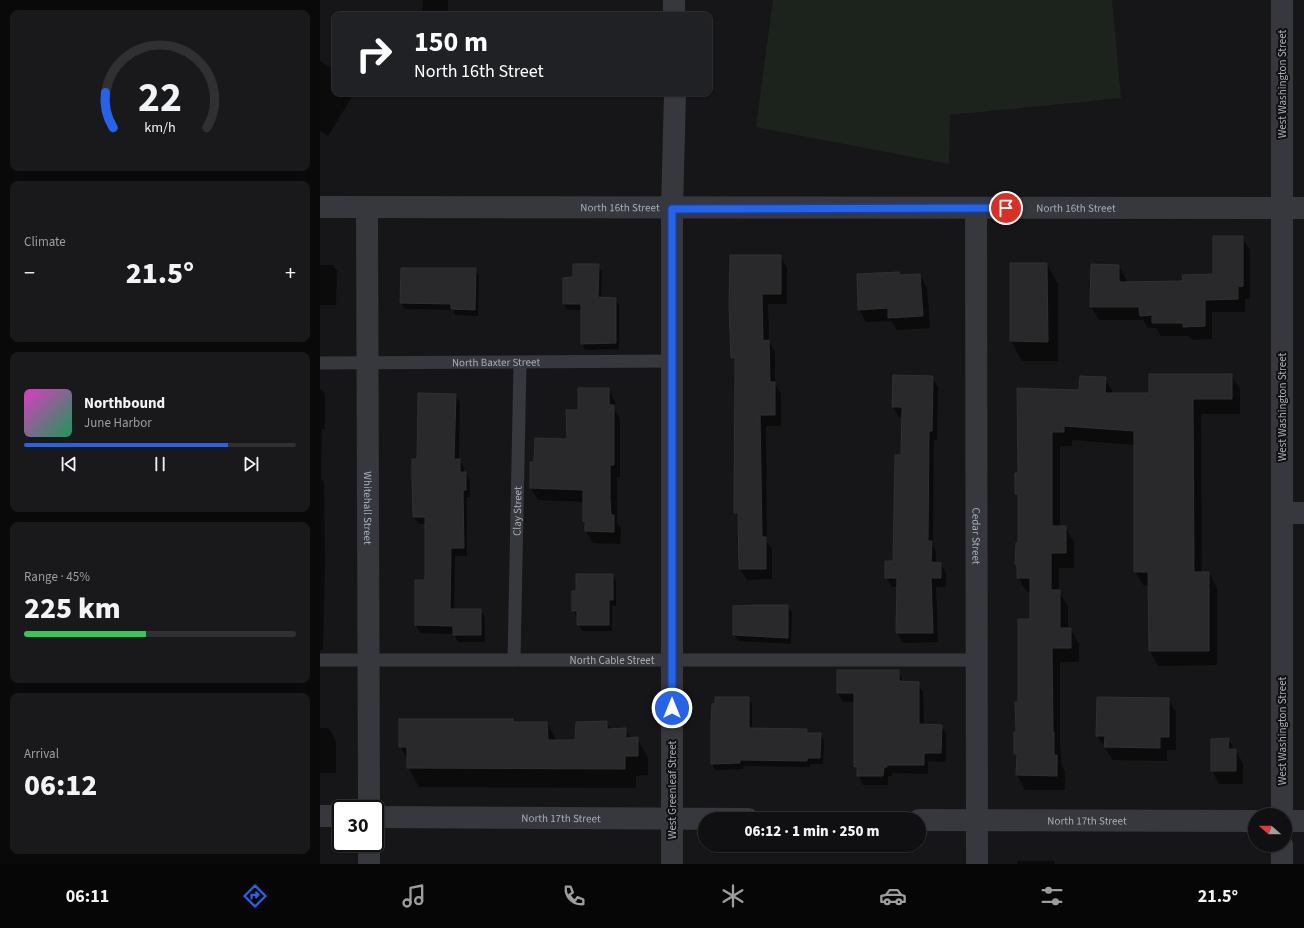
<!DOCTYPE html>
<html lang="en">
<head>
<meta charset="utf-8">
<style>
  body { margin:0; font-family:"Source Sans 3",sans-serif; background:#19191b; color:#f1f3f6; height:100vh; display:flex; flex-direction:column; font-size:15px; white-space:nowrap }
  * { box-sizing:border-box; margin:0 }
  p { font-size:13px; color:#9c9d9f }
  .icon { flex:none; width:22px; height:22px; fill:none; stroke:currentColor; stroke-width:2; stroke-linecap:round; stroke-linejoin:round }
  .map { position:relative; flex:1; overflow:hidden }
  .sheet { display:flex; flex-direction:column; gap:10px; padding:10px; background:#09090a; width:320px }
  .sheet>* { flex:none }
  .banner { position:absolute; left:12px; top:12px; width:380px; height:84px; border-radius:8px; box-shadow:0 1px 3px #0004,0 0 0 1px #303032; background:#202124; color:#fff; overflow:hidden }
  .needle { width:26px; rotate:290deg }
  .buttons { position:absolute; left:928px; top:808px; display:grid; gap:8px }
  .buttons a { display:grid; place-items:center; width:44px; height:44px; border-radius:50%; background:#101012; box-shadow:0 1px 3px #0004,0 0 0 1px #303032; font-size:20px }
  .speed { position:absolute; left:12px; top:800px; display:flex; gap:8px; font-size:20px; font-weight:700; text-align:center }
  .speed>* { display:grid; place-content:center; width:52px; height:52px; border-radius:50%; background:#101012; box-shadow:0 1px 3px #0004,0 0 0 1px #303032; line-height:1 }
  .speed .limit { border:2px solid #111; border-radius:6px; background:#fff; color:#111 }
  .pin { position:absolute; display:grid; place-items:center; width:34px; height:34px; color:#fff; margin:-17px; border:2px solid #fff; border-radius:50%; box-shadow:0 1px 4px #0007 }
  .me { position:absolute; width:44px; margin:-22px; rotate:0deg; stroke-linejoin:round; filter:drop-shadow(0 0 3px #0008) }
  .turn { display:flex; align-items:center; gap:14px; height:84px; padding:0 16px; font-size:18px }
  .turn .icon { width:52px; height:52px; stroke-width:2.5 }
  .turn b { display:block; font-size:28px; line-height:34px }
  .big { font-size:30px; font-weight:800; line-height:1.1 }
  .sheet .widget { flex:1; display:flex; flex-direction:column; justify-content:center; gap:6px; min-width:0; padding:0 14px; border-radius:8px; background:#19191b }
  .sheet .dial { align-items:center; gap:0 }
  .dial svg { height:104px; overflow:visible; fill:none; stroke:#303032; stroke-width:7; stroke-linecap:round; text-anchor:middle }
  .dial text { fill:#f1f3f6; stroke:none }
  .song { display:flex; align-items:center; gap:12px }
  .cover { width:48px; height:48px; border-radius:6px; background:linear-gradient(135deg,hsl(310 70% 55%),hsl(150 70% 35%)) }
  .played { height:4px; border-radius:2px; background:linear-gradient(90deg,#2563eb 75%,#303032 75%) }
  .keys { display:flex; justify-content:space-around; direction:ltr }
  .heat { display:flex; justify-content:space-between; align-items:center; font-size:22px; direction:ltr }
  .charge { height:6px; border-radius:3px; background:linear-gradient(90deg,#34c759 45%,#303032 0) }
  .trip { position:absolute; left:378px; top:812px; width:228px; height:40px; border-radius:20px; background:#101012; box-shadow:0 1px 3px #0004,0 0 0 1px #303032; font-weight:800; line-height:40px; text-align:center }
  .dock { display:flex; height:64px; justify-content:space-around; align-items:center; background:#060607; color:#9c9d9f }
  .dock .icon { width:28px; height:28px }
  .dock .current { color:#2563eb }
  .dock b { font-size:18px; color:#f1f3f6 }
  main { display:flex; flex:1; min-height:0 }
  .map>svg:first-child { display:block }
</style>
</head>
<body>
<main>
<section class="sheet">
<div class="widget dial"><svg viewBox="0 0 100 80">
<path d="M14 69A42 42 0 1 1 86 69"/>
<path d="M14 69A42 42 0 0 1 8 42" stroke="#2563eb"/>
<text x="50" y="56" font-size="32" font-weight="700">22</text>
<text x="50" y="72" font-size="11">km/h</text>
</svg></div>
<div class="widget"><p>Climate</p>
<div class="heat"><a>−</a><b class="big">21.5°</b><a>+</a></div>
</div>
<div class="widget">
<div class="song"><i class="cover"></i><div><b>Northbound</b><p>June Harbor</p></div></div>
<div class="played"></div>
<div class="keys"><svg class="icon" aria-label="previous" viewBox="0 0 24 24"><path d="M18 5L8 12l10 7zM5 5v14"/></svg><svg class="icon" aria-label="pause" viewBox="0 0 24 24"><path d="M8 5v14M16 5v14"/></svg><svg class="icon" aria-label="next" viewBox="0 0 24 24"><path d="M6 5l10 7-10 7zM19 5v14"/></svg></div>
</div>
<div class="widget"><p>Range · 45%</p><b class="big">225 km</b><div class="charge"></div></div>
<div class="widget"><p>Arrival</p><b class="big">06:12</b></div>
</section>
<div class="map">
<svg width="984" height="864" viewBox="0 0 984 864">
  <rect width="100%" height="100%" fill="#161618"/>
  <polygon fill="#1c231d" points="453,0 792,0 801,98 630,115 629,164 436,127"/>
  <g fill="#0007">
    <polygon points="103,0 128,0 128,15 102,15"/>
    <polygon points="0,61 15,70 15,93 30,93 32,97 8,136 0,131"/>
    <polygon points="922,237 930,250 930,299 925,299 925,312 892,312 892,339 872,340 869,336 841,336 836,328 828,328 823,320 779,320 771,307 799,266 806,279 806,283 864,282 894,275"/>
    <polygon points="460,256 467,267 467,304 448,304 449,342 455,352 455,384 461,394 461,426 446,426 447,542 452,549 452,579 427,580 420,569 419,519 415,512 416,365 412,357 410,307"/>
    <polygon points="691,264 727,264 738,284 738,361 702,361 691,341"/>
    <polygon points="0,265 13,265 17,271 16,305 0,305"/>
    <polygon points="278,265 282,272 281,298 296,299 299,305 299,349 265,350 262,343 262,310 247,310 244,304"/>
    <polygon points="82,269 155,269 159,276 158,316 136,315 133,310 85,309 81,303"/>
    <polygon points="579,273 581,276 600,275 607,288 610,328 577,330 571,321 546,322 539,309"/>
    <polygon points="911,375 920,389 920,414 881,414 882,573 889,573 897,588 897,665 838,666 830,651 829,586 824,586 815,572 815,445 752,440 752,446 740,446 740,527 745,527 754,542 754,568 739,568 739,591 748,606 748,629 751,629 759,644 759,662 740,662 740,745 742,765 745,771 745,790 705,790 697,775 697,758 695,753 699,703 711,620 711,592 707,592 698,577 698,567 696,564 699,544 699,499 696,494 699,474 760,391 785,378 794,394 830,394"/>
    <polygon points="612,377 618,387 617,440 614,440 613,546 616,551 616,564 621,564 626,573 626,587 616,587 618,642 583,643 577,633 578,587 572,587 566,577 574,562 582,456 583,417 579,417 573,407"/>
    <polygon points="0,388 5,394 5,429 2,429 1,478 4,482 5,560 3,650 0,650"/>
    <polygon points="288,389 295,401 295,410 300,419 300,477 297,477 297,523 301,528 300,544 273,543 266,531 264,521 264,502 218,500 211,488 215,463 248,440 259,411"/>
    <polygon points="135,395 140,402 139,460 144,468 144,473 146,473 150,480 150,497 147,497 147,556 135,556 134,610 160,610 165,618 165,642 138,642 134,634 100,633 96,625 96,581 106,581 106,524 99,524 94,517 98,460"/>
    <polygon points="293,575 296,582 296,606 292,606 292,631 262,631 258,624 258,617 256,616 253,610 257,592"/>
    <polygon points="468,606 472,612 471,644 418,641 414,635"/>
    <polygon points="578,671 583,682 598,683 603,692 604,725 621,726 626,734 626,762 608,761 608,774 572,773 572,776 568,776 568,785 543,785 535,767 535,702 523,702 518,693"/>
    <polygon points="428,698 432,704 432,729 487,730 489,734 500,734 504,741 503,764 490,764 490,767 423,766 423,769 395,770 392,763"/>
    <polygon points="848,699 856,712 856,750 847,750 847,761 793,760 777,736"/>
    <polygon points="286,722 291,730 306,730 311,738 317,738 328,758 328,775 316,776 316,788 99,787 88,767 88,761 80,746 193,723 227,723 237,741 256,741"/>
    <polygon points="0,728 9,728 16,741 16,773 0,773"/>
    <polygon points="908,739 923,763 923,784 899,784 892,771 892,740"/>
    <polygon points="697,861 734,861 735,864 697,864"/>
  </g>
  <g fill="#29292c" stroke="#303034">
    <polygon points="893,236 923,236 923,286 918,287 918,299 885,300 885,326 863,327 863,323 832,323 832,315 820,316 819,307 770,307 771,264 799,265 799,282 863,281 862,275 893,274"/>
    <polygon points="410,255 461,255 461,294 442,294 443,341 449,340 450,382 455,382 455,415 440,415 442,537 446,537 446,569 419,569 418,513 414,513 415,358 411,358 409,307"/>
    <polygon points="690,263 727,263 728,342 690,341"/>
    <polygon points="253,264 279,264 278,297 296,298 296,343 261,344 261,304 243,304 243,278 253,277"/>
    <polygon points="81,268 156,268 155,310 131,309 131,304 80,303"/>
    <polygon points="579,272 580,275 600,274 603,316 568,318 568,308 538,310 537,274"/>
    <polygon points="829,374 912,374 912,399 873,399 874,572 889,572 889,651 829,651 828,572 814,572 814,431 744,426 744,432 732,432 732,526 746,526 746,553 731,553 731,590 740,590 740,628 751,628 751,648 732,648 733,732 734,732 734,755 737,755 737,776 696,775 697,754 694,754 694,732 696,732 695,702 698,702 698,619 710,619 710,578 697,578 697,564 695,564 696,543 698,543 698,494 695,494 695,473 698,473 697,388 759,390 760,376 786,377 785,393 829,393"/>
    <polygon points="573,375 613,376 612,431 609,431 608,541 612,541 611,562 621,563 621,578 611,578 613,633 576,633 577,578 565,578 565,561 573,561 575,455 581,455 582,407 572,407"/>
    <polygon points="258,388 289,388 289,405 294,405 294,465 290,465 290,499 291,515 294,515 294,532 265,531 265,521 263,521 263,490 210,488 210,462 214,462 215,438 247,439 246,410 258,410"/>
    <polygon points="98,393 136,394 134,459 140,459 140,472 146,472 146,490 143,490 144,548 131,548 130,609 161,609 161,635 133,635 133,626 95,625 95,580 105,580 105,517 93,517 92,477 92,459 97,459"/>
    <polygon points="256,574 293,574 293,600 289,600 289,625 257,625 257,611 252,611 252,591 256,591"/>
    <polygon points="436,605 468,605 468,638 413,635 413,606"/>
    <polygon points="517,670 579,670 579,681 599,682 599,724 622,725 621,753 604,753 604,765 567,765 567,767 564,767 563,776 537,776 537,767 534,767 534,693 517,693"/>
    <polygon points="395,697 429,697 429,728 487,729 487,733 501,733 500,758 487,758 487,761 420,760 420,763 391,764 391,723 392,704 395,704"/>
    <polygon points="777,697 849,698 849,737 840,737 840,748 784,747 785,736 776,736"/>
    <polygon points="79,719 193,719 193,722 227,722 228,740 255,740 256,722 287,721 287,729 306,728 306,738 318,737 318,756 305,756 305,769 87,768 87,747 79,747"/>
    <polygon points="909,738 908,749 916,749 916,771 891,771 891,739"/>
  </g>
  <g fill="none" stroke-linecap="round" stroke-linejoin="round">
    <g stroke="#37383d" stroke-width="13">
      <path id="s1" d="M0 363 352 361"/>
      <path id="s2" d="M0 660H656"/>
      <path id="s3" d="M194 660 200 363"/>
    </g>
    <g stroke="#37383d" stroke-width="22">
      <polyline points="354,0 354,15"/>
      <path id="s4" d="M0 207 984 208"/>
      <path id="s5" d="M47 207 49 809"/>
      <path id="s6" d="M656 208 657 864"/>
      <polyline points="962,513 984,513"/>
      <polyline points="962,815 962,0"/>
      <polyline points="0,816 21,816"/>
      <path id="s7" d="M55 817 428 819"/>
      <path id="s8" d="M599 820 935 821"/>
      <polyline points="965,821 984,821"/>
      <polyline points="962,845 962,864"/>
      <polyline points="49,864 49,843"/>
      <polyline points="352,864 352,209 355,93"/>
    </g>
  </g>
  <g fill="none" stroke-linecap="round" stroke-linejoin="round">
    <g stroke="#184099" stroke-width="10">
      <polyline id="route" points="352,708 352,209 686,208"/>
    </g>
    <use href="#route" stroke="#2563eb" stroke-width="7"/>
  </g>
  <g text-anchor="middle" stroke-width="4" stroke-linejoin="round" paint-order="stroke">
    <g font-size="11" fill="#a8adb8" stroke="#111113">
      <text transform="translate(962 84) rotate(-90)" y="4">West Washington Street</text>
      <text dy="4" stroke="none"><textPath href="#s4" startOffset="756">North 16th Street</textPath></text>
      <text dy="4" stroke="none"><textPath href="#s4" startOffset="300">North 16th Street</textPath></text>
      <text dy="4" stroke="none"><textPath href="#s1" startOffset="176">North Baxter Street</textPath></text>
      <text transform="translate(962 407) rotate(-90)" y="4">West Washington Street</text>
      <text dy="4" stroke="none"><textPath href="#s5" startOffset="301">Whitehall Street</textPath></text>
      <text dy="4" stroke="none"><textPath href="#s3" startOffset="149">Clay Street</textPath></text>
      <text dy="4" stroke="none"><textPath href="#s6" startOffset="328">Cedar Street</textPath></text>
      <text dy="4" stroke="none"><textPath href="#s2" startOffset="292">North Cable Street</textPath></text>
      <text transform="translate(962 731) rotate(-90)" y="4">West Washington Street</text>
      <text transform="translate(352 790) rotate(-90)" y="4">West Greenleaf Street</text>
      <text dy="4" stroke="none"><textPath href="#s7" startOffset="186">North 17th Street</textPath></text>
      <text dy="4" stroke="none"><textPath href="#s8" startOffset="168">North 17th Street</textPath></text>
    </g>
  </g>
</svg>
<div class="buttons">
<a><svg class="needle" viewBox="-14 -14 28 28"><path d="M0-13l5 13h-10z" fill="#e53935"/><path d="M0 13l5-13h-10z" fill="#9c9d9f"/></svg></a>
</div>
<div class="speed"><div class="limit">30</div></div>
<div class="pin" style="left:686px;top:208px;background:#d93025"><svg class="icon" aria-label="arrive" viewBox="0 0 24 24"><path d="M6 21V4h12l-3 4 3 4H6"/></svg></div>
<svg class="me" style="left:352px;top:708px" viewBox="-20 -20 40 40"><circle r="17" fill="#2563eb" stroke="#fff" stroke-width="3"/><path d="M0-11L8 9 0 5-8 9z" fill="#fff"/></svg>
<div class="trip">06:12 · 1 min · 250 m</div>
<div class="banner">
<div class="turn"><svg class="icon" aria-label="right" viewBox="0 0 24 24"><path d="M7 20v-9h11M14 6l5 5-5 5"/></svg><div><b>150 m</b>North 16th Street</div></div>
</div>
</div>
</main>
<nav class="dock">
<b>06:11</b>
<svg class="icon current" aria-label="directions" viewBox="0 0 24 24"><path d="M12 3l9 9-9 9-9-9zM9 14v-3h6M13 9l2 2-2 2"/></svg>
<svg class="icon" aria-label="music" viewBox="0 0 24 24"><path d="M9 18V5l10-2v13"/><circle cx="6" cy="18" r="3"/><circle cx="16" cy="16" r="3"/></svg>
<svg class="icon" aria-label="phone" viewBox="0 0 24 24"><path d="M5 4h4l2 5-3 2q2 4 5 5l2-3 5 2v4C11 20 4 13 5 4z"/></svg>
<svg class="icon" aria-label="climate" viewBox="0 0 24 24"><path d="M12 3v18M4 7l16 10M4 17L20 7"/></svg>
<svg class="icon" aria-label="car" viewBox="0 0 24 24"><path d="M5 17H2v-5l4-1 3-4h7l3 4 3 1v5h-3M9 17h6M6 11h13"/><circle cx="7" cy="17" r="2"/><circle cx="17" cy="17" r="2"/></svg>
<svg class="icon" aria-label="filters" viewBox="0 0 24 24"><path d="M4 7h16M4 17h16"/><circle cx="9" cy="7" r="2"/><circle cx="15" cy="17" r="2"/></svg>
<b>21.5°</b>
</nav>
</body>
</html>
